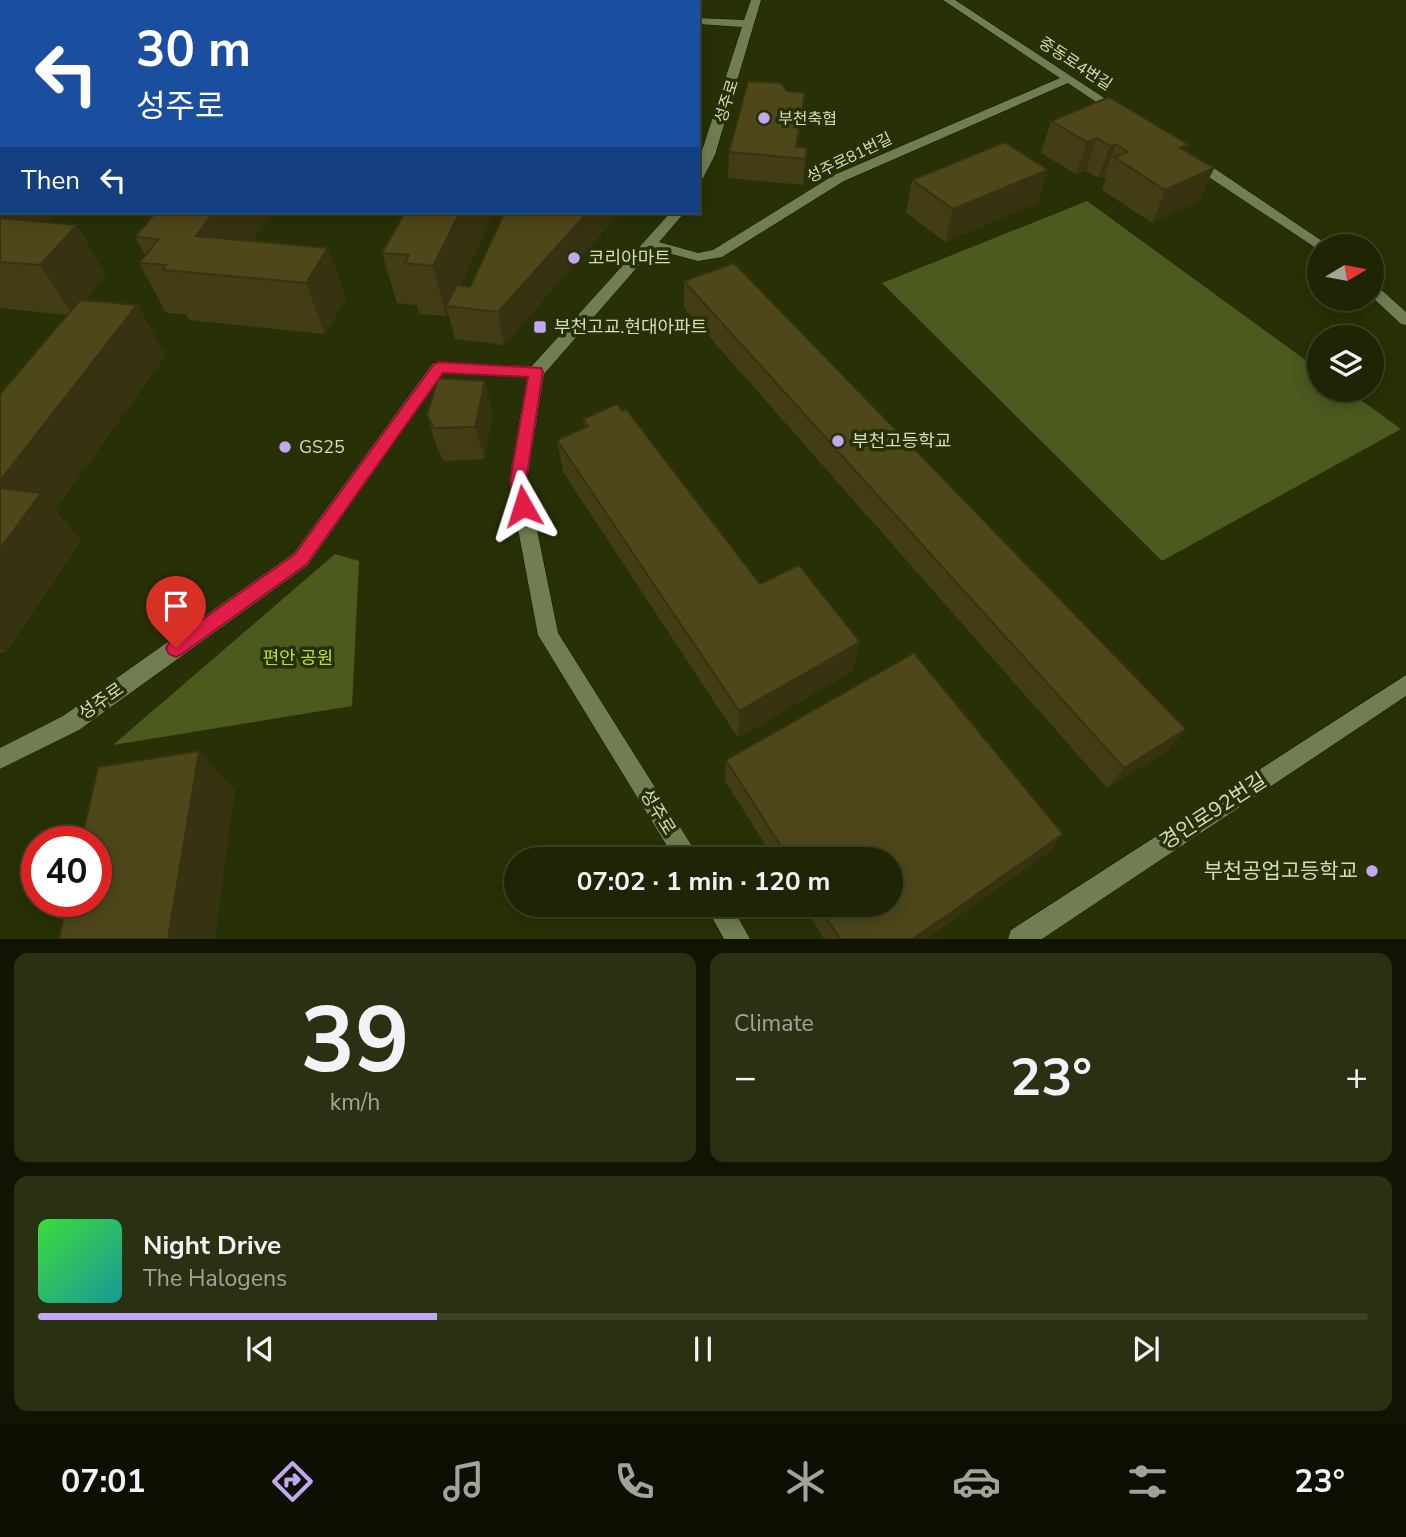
<!DOCTYPE html>
<html lang="en">
<head>
<meta charset="utf-8">
<style>
  body { margin:0; font-family:"Nunito Sans","Noto Sans KR",sans-serif; background:#2a3113; color:#f1f3f6; height:100vh; display:flex; flex-direction:column; font-size:26px; white-space:nowrap }
  * { box-sizing:border-box; margin:0 }
  p { font-size:23px; color:#a0a59a }
  .icon { flex:none; width:38px; height:38px; fill:none; stroke:currentColor; stroke-width:2; stroke-linecap:round; stroke-linejoin:round }
  .map { position:relative; height:939px; overflow:hidden }
  .sheet { display:flex; flex-direction:column; gap:14px; padding:14px; background:#101402; flex:1 }
  .sheet>* { flex:none }
  .guide { position:absolute; left:0px; top:0px; width:700px; height:214px; box-shadow:0 4px 18px #0003,0 0 0 2px #3b4226; background:#1a4fa0; color:#fff; overflow:hidden }
  .needle { width:46px; rotate:80deg }
  .tools { position:absolute; left:1307px; top:234px; display:grid; gap:14px }
  .tools a { display:grid; place-items:center; width:77px; height:77px; border-radius:50%; background:#1d2504; box-shadow:0 4px 18px #0003,0 0 0 2px #3b4226; font-size:35px }
  .speed { position:absolute; left:21px; top:826px; display:flex; gap:14px; font-size:35px; font-weight:700; text-align:center }
  .speed>* { display:grid; place-content:center; width:91px; height:91px; border-radius:50%; background:#1d2504; box-shadow:0 4px 18px #0003,0 0 0 2px #3b4226; line-height:1 }
  .speed .limit { border:10px solid #d22; background:#fff; color:#111 }
  .pin { position:absolute; display:grid; place-items:center; width:60px; height:60px; color:#fff; margin:-72px -30px; border-radius:50% 50% 50% 0; rotate:-45deg; box-shadow:0 0 7px #0007 }
  .pin .icon { rotate:45deg }
  .me { position:absolute; width:77px; margin:-38px; rotate:354deg; stroke-linejoin:round; filter:drop-shadow(0 0 5px #0008) }
  .turn { display:flex; align-items:center; gap:24px; height:147px; padding:0 21px; font-size:32px }
  .turn .icon { width:91px; height:91px; stroke-width:2.5 }
  .turn b { display:block; font-size:49px; line-height:60px }
  .then { display:flex; align-items:center; height:66px; padding:0 21px; background:#0003; gap:14px; font-size:26px }
  .big { font-size:52px; font-weight:700; line-height:1.1 }
  .sheet .card { flex:1; display:flex; flex-direction:column; justify-content:center; gap:10px; min-width:0; padding:0 24px; border-radius:14px; background:#2a3113 }
  .sheet .dial { align-items:center; gap:0 }
  .dial b { font-size:91px; line-height:1 }
  .song { display:flex; align-items:center; gap:21px }
  .cover { width:84px; height:84px; border-radius:10px; background:linear-gradient(135deg,hsl(120 70% 55%),hsl(180 70% 35%)) }
  .played { height:7px; border-radius:4px; background:linear-gradient(90deg,#c3a7f2 30%,#3b4226 30%) }
  .keys { display:flex; justify-content:space-around; direction:ltr }
  .heat { display:flex; justify-content:space-between; align-items:center; font-size:38px; direction:ltr }
  .sheet .tiles { flex:1; display:grid; gap:14px; grid-template-columns:1fr 1fr }
  .card:last-child { grid-column:span 2 }
  .trip { position:absolute; left:504px; top:847px; width:399px; height:70px; border-radius:35px; background:#1d2504; box-shadow:0 4px 18px #0003,0 0 0 2px #3b4226; font-weight:700; line-height:70px; text-align:center }
  .dock { display:flex; height:112px; justify-content:space-around; align-items:center; background:#0c0f02; color:#a0a59a }
  .dock .icon { width:49px; height:49px }
  .dock .active { color:#c3a7f2 }
  .dock b { font-size:32px; color:#f1f3f6 }
  .map>svg:first-child { display:block }
</style>
</head>
<body>
<div class="map">
<svg width="1406" height="939" viewBox="0 0 1406 939">
  <rect width="100%" height="100%" fill="#273105"/>
  <g fill="#4c5a1e">
    <polygon points="0,0 173,0 2,2 0,147"/>
    <polygon points="1087,201 1319,370 1320,390 1347,390 1401,429 1162,561 882,283"/>
    <polygon points="335,554 359,561 352,706 113,745"/>
  </g>
  <g fill="none" stroke-linecap="round" stroke-linejoin="round">
    <g stroke="#111800" stroke-width="1">
      <g id="minor">
        <polygon points="350,0 360,0 361,2 351,2"/>
        <polygon points="540,0 550,0 539,2"/>
        <polygon points="751,0 761,0 715,155 703,178 698,179 698,163 742,27 698,24 698,18 744,20"/>
        <polygon points="943,0 955,0 1127,113 1117,116 1068,83 844,181 722,257 698,261 653,249 544,374 527,481 558,633 700,859 675,859 538,635 509,481 527,377 443,373 308,565 79,730 0,769 0,748 63,716 294,553 433,363 532,366 671,212 685,212 659,242 698,253 713,250 834,175 1060,78"/>
        <polygon points="1191,155 1196,156 1331,247 1320,247 1319,250 1186,162 1186,156"/>
        <polygon points="1372,284 1377,286 1406,312 1406,325 1401,324 1372,297"/>
        <polygon points="1406,675 1406,696 1042,939 1008,939 1011,930"/>
        <polygon points="705,905 731,905 750,939 724,939"/>
      </g>
    </g>
    <polyline stroke="#858e6d" stroke-width="2.5" stroke-dasharray="2.5 3.5" stroke-linecap="butt" points="124,2 127,0"/>
    <use href="#minor" fill="#717e52" fill-rule="evenodd"/>
  </g>
  <g fill="#433d16">
    <polygon points="483,0 524,0 523,2 484,2"/>
    <polygon points="787,91 805,93 798,147 807,148 803,185 728,178 729,152"/>
    <polygon points="1051,121 1186,152 1214,168 1199,201 1152,223 1102,190 1106,178 1104,177 1098,178 1086,171 1076,174 1041,153"/>
    <polygon points="0,136 46,223 77,225 106,275 85,300 137,305 166,355 55,510 81,541 5,653 0,652 0,394 67,315 0,308"/>
    <polygon points="1048,170 1037,203 945,242 906,213 912,180"/>
    <polygon points="156,212 273,212 252,241 328,248 346,298 325,334 189,320 186,314 166,313 139,263 145,255 135,237"/>
    <polygon points="405,212 494,212 460,286 470,287 505,212 620,212 504,345 455,339 448,313 446,316 419,314 417,305 397,303 382,253"/>
    <polygon points="684,281 1168,751 1107,788 684,308"/>
    <polygon points="485,381 493,414 484,459 444,461 437,448 427,415"/>
    <polygon points="622,411 760,584 853,671 738,738 563,472 557,440 584,428 583,419"/>
    <polygon points="726,760 1063,834 1048,853 926,939 824,939 803,905 891,905 891,859 774,859 725,781"/>
  </g>
  <g fill="#373212">
    <polygon points="244,0 279,0 280,2 244,2"/>
    <polygon points="805,93 802,118 797,158 796,147"/>
    <polygon points="1097,138 1086,171 1076,174 1087,142"/>
    <polygon points="1116,144 1104,177 1098,178 1110,146"/>
    <polygon points="1189,145 1175,178 1180,148"/>
    <polygon points="1214,168 1199,201 1152,223 1165,190"/>
    <polygon points="1048,170 1037,203 945,242 953,209"/>
    <polygon points="2,186 2,212 57,212 9,262 0,258 0,188"/>
    <polygon points="214,212 273,212 227,276 196,236"/>
    <polygon points="460,212 494,212 451,306 446,306 448,313 446,316 433,266"/>
    <polygon points="588,212 620,212 504,345 498,312"/>
    <polygon points="77,225 106,275 73,316 40,265"/>
    <polygon points="328,248 346,298 325,334 306,283"/>
    <polygon points="137,305 166,355 55,510 81,541 5,653 0,648 0,481"/>
    <polygon points="485,381 493,414 484,459 475,427"/>
    <polygon points="860,642 853,671 738,738 739,711"/>
    <polygon points="1186,729 1168,751 1107,788 1124,768"/>
    <polygon points="199,751 235,790 215,939 168,939"/>
    <polygon points="1063,834 1048,853 926,939 913,939"/>
  </g>
  <g fill="#4e471a" stroke="#373212" stroke-width="2">
    <polygon points="200,0 238,0 236,2 198,1"/>
    <polygon points="748,81 781,83 787,91 805,93 796,147 807,148 805,159 729,152"/>
    <polygon points="1109,97 1189,145 1180,148 1214,168 1165,190 1114,157 1128,152 1116,144 1110,146 1097,138 1087,142 1051,121"/>
    <polygon points="2,135 2,186 0,188 0,136"/>
    <polygon points="1005,142 1048,170 953,209 912,180"/>
    <polygon points="156,212 214,212 196,236 328,248 306,283 163,270 166,265 139,263 159,239 135,237"/>
    <polygon points="405,212 460,212 433,266 405,263 409,255 382,253"/>
    <polygon points="505,212 588,212 498,312 446,306 457,285 470,287"/>
    <polygon points="0,218 77,225 40,265 0,262"/>
    <polygon points="734,263 1186,729 1124,768 684,281"/>
    <polygon points="80,300 137,305 0,481 0,394"/>
    <polygon points="438,378 485,381 475,427 434,428 427,415"/>
    <polygon points="617,404 622,411 626,409 760,584 799,565 860,642 739,711 557,440 588,426 583,419"/>
    <polygon points="0,488 41,493 0,549"/>
    <polygon points="914,653 1063,834 913,939 840,939 818,905 891,905 891,859 789,859 726,760"/>
    <polygon points="199,751 168,939 59,939 67,901 96,901 96,842 81,842 98,767"/>
  </g>
  <polygon fill="#e11d48" stroke="#92132f" stroke-width="2" points="439,362 541,368 543,372 526,481 531,506 529,511 517,511 510,481 528,377 443,373 307,564 182,654 176,657 169,654 166,648 169,643 295,554 434,364"/>
  <g fill="#c3a7f2" stroke="#273105" stroke-width="2.5">
    <circle cx="764" cy="118" r="7"/>
    <circle cx="574" cy="258" r="7"/>
    <rect x="533" y="320" width="14" height="14" rx="3.5"/>
    <circle cx="838" cy="441" r="7"/>
    <circle cx="285" cy="447" r="7"/>
    <circle cx="1372" cy="871" r="7"/>
  </g>
  <g text-anchor="middle" stroke-width="7" stroke-linejoin="round" paint-order="stroke">
    <g font-size="16" fill="#d3dbc3" stroke="#273105">
      <text transform="translate(1076 63) rotate(33)" y="6">중동로4번길</text>
      <text transform="translate(726 101) rotate(-73)" y="6">성주로</text>
      <text transform="translate(849 157) rotate(-26)" y="6">성주로81번길</text>
    </g>
    <g font-size="16" fill="#d3dbc3" stroke="#273105" text-anchor="start">
      <text x="778" y="124">부천축협</text>
    </g>
    <g font-size="18" fill="#d3dbc3" stroke="#273105" text-anchor="start">
      <text x="588" y="264">코리아마트</text>
      <text x="554" y="333">부천고교.현대아파트</text>
      <text x="852" y="447">부천고등학교</text>
      <text x="299" y="453">GS25</text>
    </g>
    <g font-size="18" fill="#bce12a" stroke="#273105">
      <text x="298" y="664">편안 공원</text>
    </g>
    <g font-size="18" fill="#d3dbc3" stroke="#273105">
      <text transform="translate(101 701) rotate(-35)" y="6">성주로</text>
      <text transform="translate(658 812) rotate(58)" y="6">성주로</text>
    </g>
    <g font-size="21" fill="#d3dbc3" stroke="#273105">
      <text transform="translate(1213 811) rotate(-33)" y="7">경인로92번길</text>
    </g>
    <g font-size="21" fill="#d3dbc3" stroke="#273105" text-anchor="end">
      <text x="1358" y="878">부천공업고등학교</text>
    </g>
  </g>
</svg>
<div class="tools">
<a><svg class="needle" viewBox="-14 -14 28 28"><path d="M0-13l5 13h-10z" fill="#e53935"/><path d="M0 13l5-13h-10z" fill="#a0a59a"/></svg></a>
<a><svg class="icon" aria-label="layers" viewBox="0 0 24 24"><path d="M12 4l9 5-9 5-9-5zM3 14l9 5 9-5"/></svg></a>
</div>
<div class="speed"><div class="limit">40</div></div>
<div class="pin" style="left:176px;top:648px;background:#d93025"><svg class="icon" aria-label="arrive" viewBox="0 0 24 24"><path d="M6 21V4h12l-3 4 3 4H6"/></svg></div>
<svg class="me" style="left:523px;top:506px" viewBox="-20 -20 40 40"><path d="M0-17L14 15 0 8-14 15z" fill="#e11d48" stroke="#fff" stroke-width="4"/></svg>
<div class="trip">07:02 · 1 min · 120 m</div>
<div class="guide">
<div class="turn"><svg class="icon" aria-label="left" viewBox="0 0 24 24"><path d="M17 20v-9H6M10 6l-5 5 5 5"/></svg><div><b>30 m</b>성주로</div></div>
<div class="then">Then<svg class="icon" aria-label="left" viewBox="0 0 24 24"><path d="M17 20v-9H6M10 6l-5 5 5 5"/></svg></div>
</div>
</div>
<section class="sheet">
<div class="tiles">
<div class="card dial"><b>39</b><p>km/h</p></div>
<div class="card"><p>Climate</p>
<div class="heat"><a>−</a><b class="big">23°</b><a>+</a></div>
</div>
<div class="card">
<div class="song"><i class="cover"></i><div><b>Night Drive</b><p>The Halogens</p></div></div>
<div class="played"></div>
<div class="keys"><svg class="icon" aria-label="previous" viewBox="0 0 24 24"><path d="M18 5L8 12l10 7zM5 5v14"/></svg><svg class="icon" aria-label="pause" viewBox="0 0 24 24"><path d="M8 5v14M16 5v14"/></svg><svg class="icon" aria-label="next" viewBox="0 0 24 24"><path d="M6 5l10 7-10 7zM19 5v14"/></svg></div>
</div>
</div>
</section>
<nav class="dock">
<b>07:01</b>
<svg class="icon active" aria-label="directions" viewBox="0 0 24 24"><path d="M12 3l9 9-9 9-9-9zM9 14v-3h6M13 9l2 2-2 2"/></svg>
<svg class="icon" aria-label="music" viewBox="0 0 24 24"><path d="M9 18V5l10-2v13"/><circle cx="6" cy="18" r="3"/><circle cx="16" cy="16" r="3"/></svg>
<svg class="icon" aria-label="phone" viewBox="0 0 24 24"><path d="M5 4h4l2 5-3 2q2 4 5 5l2-3 5 2v4C11 20 4 13 5 4z"/></svg>
<svg class="icon" aria-label="climate" viewBox="0 0 24 24"><path d="M12 3v18M4 7l16 10M4 17L20 7"/></svg>
<svg class="icon" aria-label="car" viewBox="0 0 24 24"><path d="M5 17H2v-5l4-1 3-4h7l3 4 3 1v5h-3M9 17h6M6 11h13"/><circle cx="7" cy="17" r="2"/><circle cx="17" cy="17" r="2"/></svg>
<svg class="icon" aria-label="filters" viewBox="0 0 24 24"><path d="M4 7h16M4 17h16"/><circle cx="9" cy="7" r="2"/><circle cx="15" cy="17" r="2"/></svg>
<b>23°</b>
</nav>
</body>
</html>
